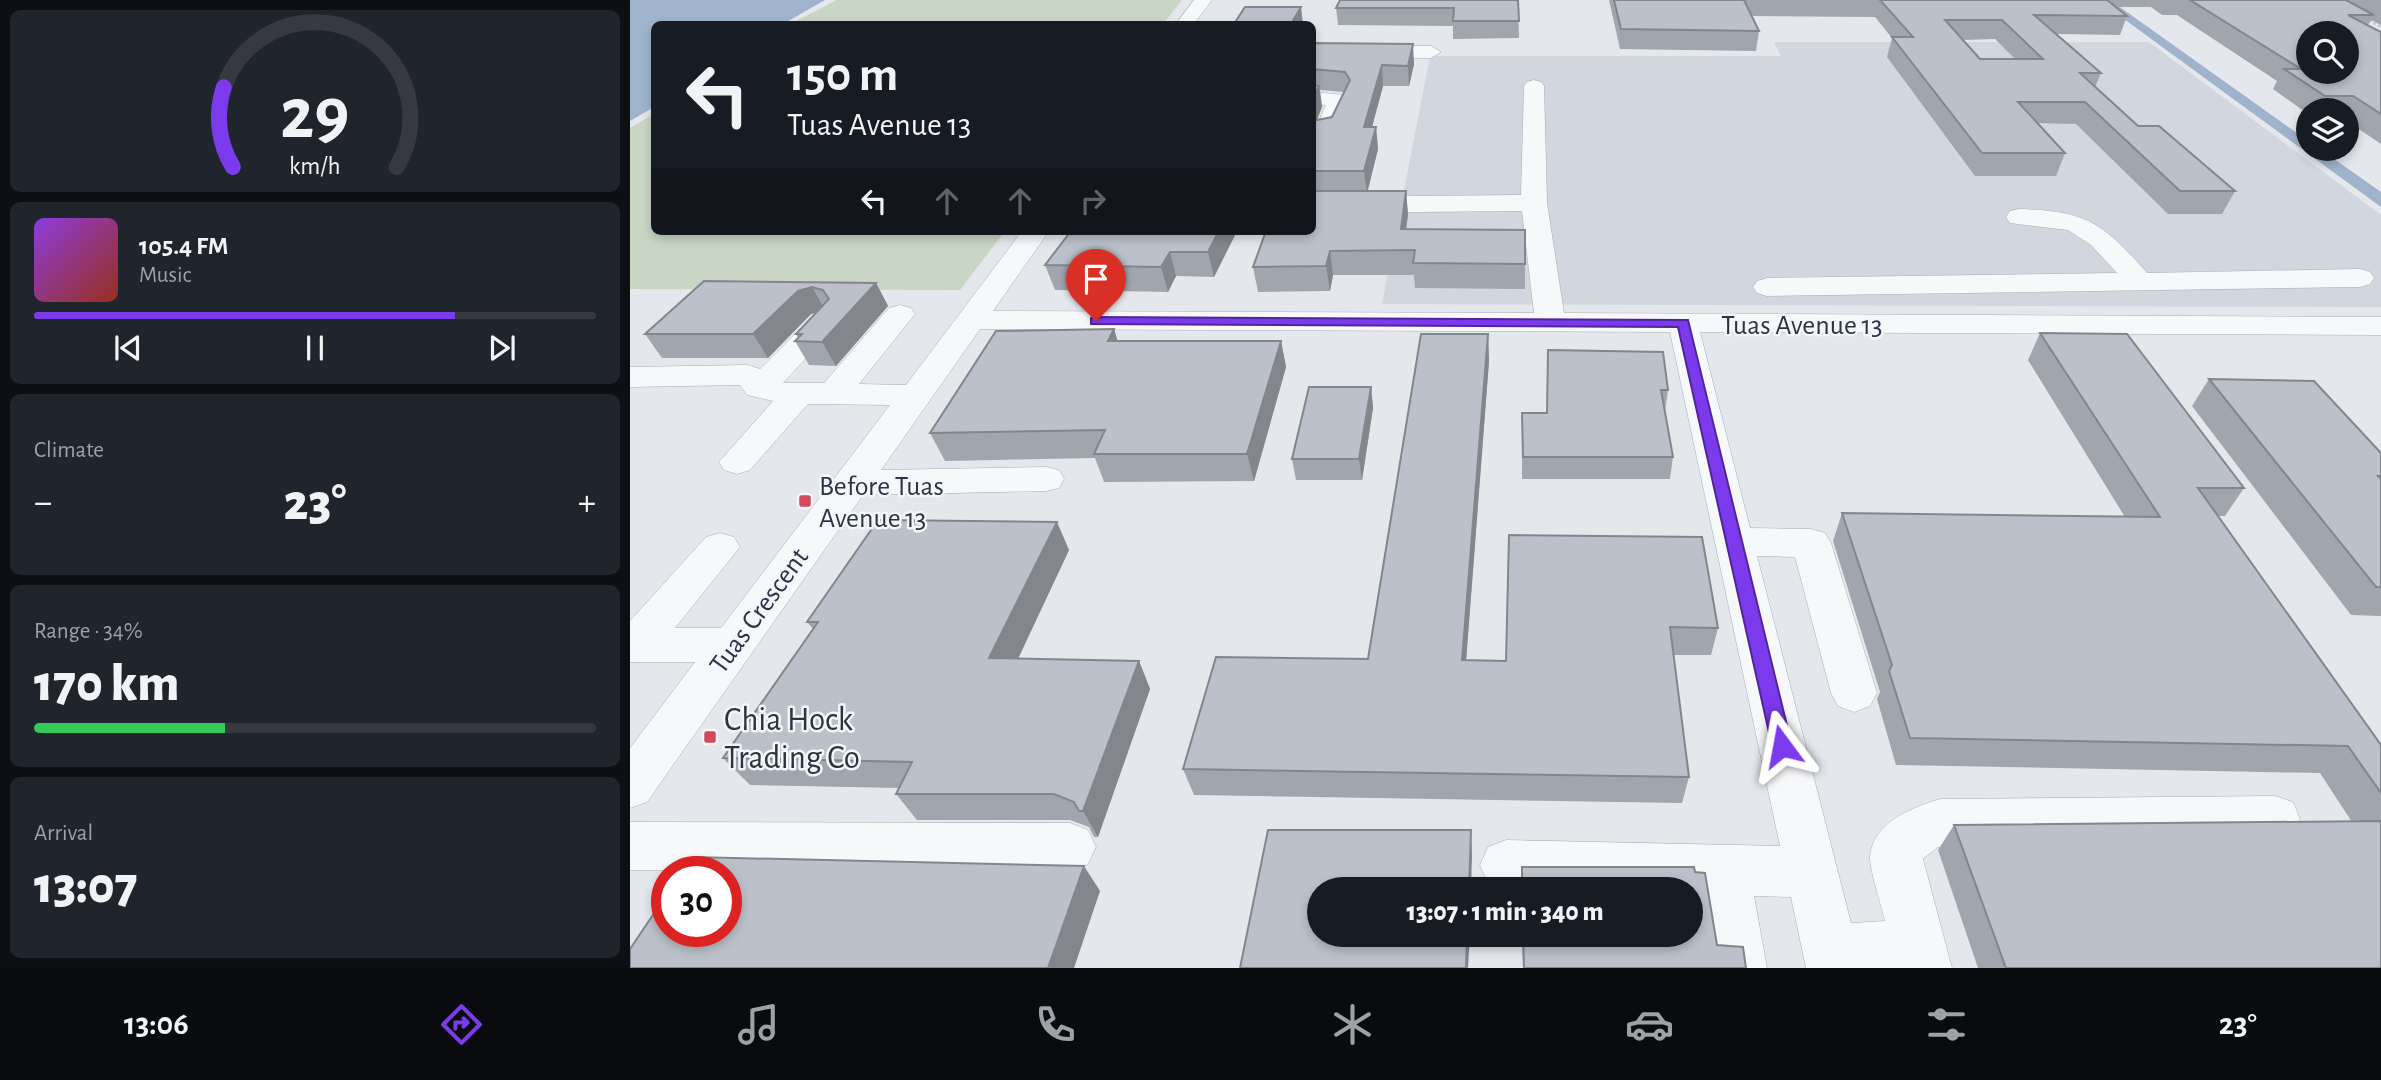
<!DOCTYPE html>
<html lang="en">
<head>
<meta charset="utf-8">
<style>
  body { margin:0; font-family:"Alegreya Sans",sans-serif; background:#20242c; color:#f1f3f6; height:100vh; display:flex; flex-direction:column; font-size:26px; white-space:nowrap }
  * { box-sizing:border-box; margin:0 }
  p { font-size:23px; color:#9ea1a6 }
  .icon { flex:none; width:38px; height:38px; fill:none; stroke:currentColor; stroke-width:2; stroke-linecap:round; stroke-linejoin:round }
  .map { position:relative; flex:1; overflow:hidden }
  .side { display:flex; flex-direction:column; gap:10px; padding:10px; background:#0d0f14; width:630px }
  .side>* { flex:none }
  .banner { position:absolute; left:21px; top:21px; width:665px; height:214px; border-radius:10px; box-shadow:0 4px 10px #0003; background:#171b24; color:#f1f3f6; overflow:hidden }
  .tools { position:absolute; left:1666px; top:21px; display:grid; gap:14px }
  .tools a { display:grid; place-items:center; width:63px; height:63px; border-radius:50%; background:#171b24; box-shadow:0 4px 10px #0003; font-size:35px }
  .speed { position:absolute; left:21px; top:856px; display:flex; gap:14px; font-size:35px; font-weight:700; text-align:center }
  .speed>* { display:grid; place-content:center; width:91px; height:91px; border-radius:50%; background:#171b24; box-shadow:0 4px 10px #0003; line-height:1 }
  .speed .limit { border:10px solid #d22; background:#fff; color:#111 }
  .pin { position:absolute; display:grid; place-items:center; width:60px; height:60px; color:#fff; margin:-72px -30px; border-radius:50% 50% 50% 0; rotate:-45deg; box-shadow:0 0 7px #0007 }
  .pin .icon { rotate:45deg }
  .me { position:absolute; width:77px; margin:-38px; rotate:347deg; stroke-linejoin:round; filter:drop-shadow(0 0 5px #0008) }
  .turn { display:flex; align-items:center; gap:24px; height:147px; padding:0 21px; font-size:32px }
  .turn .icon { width:91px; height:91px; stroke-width:2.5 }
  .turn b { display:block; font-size:49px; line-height:60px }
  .lanes { display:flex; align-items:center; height:66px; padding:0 21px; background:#0003; justify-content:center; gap:35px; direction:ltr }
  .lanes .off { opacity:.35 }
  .big { font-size:52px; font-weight:800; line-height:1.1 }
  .side .widget { flex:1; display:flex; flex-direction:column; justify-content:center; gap:10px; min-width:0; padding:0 24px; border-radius:10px; background:#20242c }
  .side .dial { align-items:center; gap:0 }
  .dial svg { height:182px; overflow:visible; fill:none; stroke:#363941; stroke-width:7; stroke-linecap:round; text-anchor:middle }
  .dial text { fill:#f1f3f6; stroke:none }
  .song { display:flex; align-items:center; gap:21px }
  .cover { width:84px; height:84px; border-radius:10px; background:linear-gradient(135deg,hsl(270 70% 55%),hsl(10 70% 35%)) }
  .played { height:7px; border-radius:4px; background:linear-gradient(90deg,#7c3aed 75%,#363941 75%) }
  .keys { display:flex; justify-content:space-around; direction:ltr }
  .heat { display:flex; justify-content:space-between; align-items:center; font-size:38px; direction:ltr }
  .charge { height:10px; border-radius:5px; background:linear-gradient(90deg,#34c759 34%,#363941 0) }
  .trip { position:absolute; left:677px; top:877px; width:396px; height:70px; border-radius:35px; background:#171b24; box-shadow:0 4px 10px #0003; font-weight:800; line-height:70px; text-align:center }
  .tabs { display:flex; height:112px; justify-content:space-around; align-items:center; background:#090b0e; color:#9ea1a6 }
  .tabs .icon { width:49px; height:49px }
  .tabs .active { color:#7c3aed }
  .tabs b { font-size:32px; color:#f1f3f6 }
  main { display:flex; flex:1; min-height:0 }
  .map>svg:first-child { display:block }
</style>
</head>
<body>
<main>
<section class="side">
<div class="widget dial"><svg viewBox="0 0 100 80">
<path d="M14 69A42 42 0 1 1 86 69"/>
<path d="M14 69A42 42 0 0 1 10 34" stroke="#7c3aed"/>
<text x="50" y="56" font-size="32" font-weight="700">29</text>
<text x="50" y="72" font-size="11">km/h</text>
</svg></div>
<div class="widget">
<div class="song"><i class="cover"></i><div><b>105.4 FM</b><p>Music</p></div></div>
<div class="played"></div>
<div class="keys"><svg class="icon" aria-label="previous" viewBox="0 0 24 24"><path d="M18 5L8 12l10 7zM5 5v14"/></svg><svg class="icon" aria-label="pause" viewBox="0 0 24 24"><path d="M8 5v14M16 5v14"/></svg><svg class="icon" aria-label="next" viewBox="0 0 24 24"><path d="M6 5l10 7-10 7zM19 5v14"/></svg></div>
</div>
<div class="widget"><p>Climate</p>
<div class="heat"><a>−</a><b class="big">23°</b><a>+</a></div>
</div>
<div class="widget"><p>Range · 34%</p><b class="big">170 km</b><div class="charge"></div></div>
<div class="widget"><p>Arrival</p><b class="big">13:07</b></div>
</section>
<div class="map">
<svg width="1751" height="968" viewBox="0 0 1751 968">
  <rect width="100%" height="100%" fill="#e4e7ec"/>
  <polygon fill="#d2d6de" points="1144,42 1519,42 1751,215 1751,307 752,304 800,56 1151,56"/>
  <g fill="#c9d6c5">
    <polygon points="207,0 552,0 533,24 160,24"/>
    <polygon points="24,114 24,231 375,231 330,290 0,289 0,128"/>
  </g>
  <g fill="#9fb4cc">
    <polygon points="0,0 195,0 153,24 24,24 24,107 0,121"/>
    <polygon points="1468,0 1480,0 1678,141 1678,149 1690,149 1751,192 1751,207"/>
  </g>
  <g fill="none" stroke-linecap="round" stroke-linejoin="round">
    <g stroke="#a9aeb7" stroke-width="1">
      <g id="minor">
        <polygon points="564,0 582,0 564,24 546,24"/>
        <polygon points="682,45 801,46 811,52 801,58 682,57"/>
        <path d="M904 80 911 82 914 86 917 203 934 313 1751 317V335L1070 332 1120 528 1181 529 1195 533 1201 543 1247 693 1240 706 1224 712 1208 706 1201 693 1165 557 1127 556 1221 923 1255 921C1252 907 1239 868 1240 856 1244 821 1282 808 1310 799L1645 796 1663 802 1670 819 1663 836 1645 842 1308 847 1293 859 1322 968H1176L1161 897 1124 896 1137 968H1081L1070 895H1060V889H873L858 883 850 865 858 847 876 840 1150 846 1040 332 350 329 251 470 416 467 429 470 434 479 429 488 416 491 233 495 17 802 0 808V748L65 662H0V621L76 537 90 533 104 537 110 547 45 628H91L260 405 178 404 120 470 107 474 94 470 89 462 143 401 117 395 110 385 0 387V367L118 365 130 369 183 316 194 313 205 316 209 322 153 383H194L259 308 270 305 281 308 285 314 229 384 276 385 392 231H419L363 311 904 313 892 211 682 213V197L891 195 894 86 897 82Z"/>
        <polygon points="682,92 717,95 720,100 704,136 682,141 682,127 687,126 696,105 682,104"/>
        <path d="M1389 209C1457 211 1473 223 1517 273L1730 269 1740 272 1744 278 1740 284 1730 287 1137 296 1127 293 1123 287 1127 281 1137 278 1487 273 1461 245 1438 230 1380 223 1376 217 1380 211Z"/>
        <polygon points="0,822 440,823 458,830 466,847 458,864 440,871 0,870"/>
      </g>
    </g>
    <polyline stroke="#c2c5cb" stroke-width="2.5" stroke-dasharray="2.5 2.5" stroke-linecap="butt" points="1735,18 1751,27"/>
    <use href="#minor" fill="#f7f8fa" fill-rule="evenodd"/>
  </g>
  <g fill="#a1a5ae" fill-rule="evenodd">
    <polygon points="888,0 889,38 823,39 823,26 708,25 706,8"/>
    <path d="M979 0H1751V25L1741 20 1738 25 1751 32V144L1717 121V110H1678V114L1643 89 1647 81 1547 15H1532L1521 7H1486L1497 16 1490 35 1427 34 1471 73 1465 87 1508 126 1605 191 1592 214H1538L1446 124 1408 123 1435 153 1426 176H1345L1257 57 1262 38 1245 17 1122 16 1129 31 1126 51 990 49ZM1365 39 1385 59H1350L1332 40Z"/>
    <path d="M682 43 784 64 779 86H753L742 127H746L748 149 737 191H776L778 215 776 229 895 230V289L785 288 784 275H703L700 291 628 292 623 267 682 231V121L685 120 682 111ZM690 90 714 92 702 117 687 120 692 107Z"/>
    <polygon points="607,231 584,277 546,276 538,292 425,290 415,265"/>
    <polygon points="74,281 246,283 258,306 206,366 179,365 165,341 168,338 166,334 186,313 181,314 138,358 32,358 15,334"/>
    <polygon points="484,329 487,341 651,341 656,367 624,481 474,482 465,458 315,461 300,433"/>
    <polygon points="1410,333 1614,488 1595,516 1588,516 1751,745 1751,968 1348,968 1308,850 1324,825 1722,822 1690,773 1266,765 1247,699 1250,692 1203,541 1212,513 1495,517 1398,360"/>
    <polygon points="858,334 859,361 836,660 876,661 1072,537 1088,628 1081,655 1043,655 1059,777 1052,803 564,795 553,769 738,659"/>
    <polygon points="918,350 1038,390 1035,411 1043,457 1040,479 892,479 892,413 917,413"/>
    <polygon points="1579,379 1751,453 1751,616 1721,615 1562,406"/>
    <polygon points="741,387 743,408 732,480 666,480 662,459"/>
    <polygon points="439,550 388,659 509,661 520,689 468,837 464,837 459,827 440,820 287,820 266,794 269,788 120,785 93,758 183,629 177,622"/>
    <polygon points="892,867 1065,872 1087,945 1116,968 893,968 892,934 1060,934 1060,889 891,889"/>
  </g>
  <g fill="#83868d">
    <polygon points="671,7 673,24 661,24"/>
    <polygon points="783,44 784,64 779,86 778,66"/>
    <polygon points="752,65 753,86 736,149 734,127"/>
    <polygon points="689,86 692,107 685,124 682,101"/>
    <polygon points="746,127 748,149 737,194 734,171"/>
    <polygon points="776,191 778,215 773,250 771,229"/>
    <polygon points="589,231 607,231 584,277 578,252"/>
    <polygon points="700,251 703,275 700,291 696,266"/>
    <polygon points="540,252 546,276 538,292 531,267"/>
    <polygon points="246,283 258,306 206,366 192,342"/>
    <polygon points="182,287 195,310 181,314 138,358 123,334 168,291"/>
    <polygon points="484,329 492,356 478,341"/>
    <polygon points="858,334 859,361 834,688 832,660"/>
    <polygon points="651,341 656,367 624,481 617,454"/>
    <polygon points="741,387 743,408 732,480 729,459"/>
    <polygon points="427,522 439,550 375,686 359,658"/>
    <polygon points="509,661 520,689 468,837 453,811"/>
    <polygon points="841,830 842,855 841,889 839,889"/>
    <polygon points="454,866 470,891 444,968 418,968"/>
    <polygon points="837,934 840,934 838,968 836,968"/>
  </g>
  <g fill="#bbc0ca" stroke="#83868d" stroke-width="2" fill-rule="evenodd">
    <polygon points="710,0 888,0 889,21 823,21 824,8 706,8"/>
    <polygon points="984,0 1114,0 1129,31 991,29"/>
    <path d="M1250 0H1477L1497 16 1404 15 1471 73H1450L1508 126H1529L1605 191H1550L1455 102H1388L1435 153H1352L1262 37H1283ZM1315 20H1372L1413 59H1350Z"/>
    <path d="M1560 0H1716L1744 15H1718L1751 32V114L1723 96H1695L1654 69H1671ZM1678 33H1717V72H1678Z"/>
    <polygon points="615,7 671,7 661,24 604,24"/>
    <polygon points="682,43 783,44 778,66 752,65 734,127 746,127 734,171 682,171 682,121 702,117 720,80 715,72 682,69"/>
    <polygon points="682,85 689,86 682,101 684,91 682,91"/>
    <polygon points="682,191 776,191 771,229 895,230 895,264 783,263 785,250 700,251 696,266 623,267 636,231 682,231"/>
    <polygon points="441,231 589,231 578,252 540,252 531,267 415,265"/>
    <polygon points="74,281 246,283 192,342 165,341 172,334 166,334 199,299 193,290 182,287 168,291 123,334 15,334"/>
    <polygon points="484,329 478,341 651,341 617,454 464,454 475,430 300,433 366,331"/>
    <polygon points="1410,333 1497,334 1614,488 1568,488 1751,745 1751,793 1718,746 1280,738 1259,671 1262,665 1212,513 1530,517"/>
    <polygon points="791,334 858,334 832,660 876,661 879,535 1072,537 1088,628 1040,627 1059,777 553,769 586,657 738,659"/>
    <polygon points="918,350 1033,352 1038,390 1031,390 1043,457 893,457 892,413 917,413"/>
    <polygon points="1579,379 1684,381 1751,453 1751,476 1748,476 1751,479 1751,587 1746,587"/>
    <polygon points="679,387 741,387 729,459 662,459"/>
    <polygon points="248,520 427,522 359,658 509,661 453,811 449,811 444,802 424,794 266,794 282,762 93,758 188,622 177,622"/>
    <polygon points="1751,821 1751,968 1376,968 1324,825"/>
    <polygon points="638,830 841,830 839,889 690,889 690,934 837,934 836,968 610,968"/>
    <polygon points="62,857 454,866 418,968 0,968 0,949 37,894 37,931 96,931 96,872 52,872"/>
    <polygon points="892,867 1064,867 1065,872 1075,873 1087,945 1113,947 1116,968 894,968 893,934 1060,934 1060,889 892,889"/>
  </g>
  <polygon fill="#7c3aed" stroke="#51269a" stroke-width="2" points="466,317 1058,320 1162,746 1159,752 1152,754 1145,752 1142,746 1048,327 461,324 461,318"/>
  <g fill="#d1495b" stroke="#f4f6f9" stroke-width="2.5">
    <rect x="168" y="494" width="14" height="14" rx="3.5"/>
    <rect x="73" y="730" width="14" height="14" rx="3.5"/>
  </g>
  <g text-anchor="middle" stroke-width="5" stroke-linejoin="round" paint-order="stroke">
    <g font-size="28" fill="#2b3445" stroke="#f4f6f9">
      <text x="1172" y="334">Tuas Avenue 13</text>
      <text transform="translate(128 610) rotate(-54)" y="10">Tuas Crescent</text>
    </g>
    <g font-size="28" fill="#2b3445" stroke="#f4f6f9" text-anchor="start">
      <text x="189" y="495">Before Tuas<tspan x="189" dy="32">Avenue 13</tspan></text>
    </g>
    <g font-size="33" fill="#2b3445" stroke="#f4f6f9" text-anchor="start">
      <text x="94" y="730">Chia Hock<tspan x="94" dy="38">Trading Co</tspan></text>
    </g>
  </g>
</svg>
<div class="tools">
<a><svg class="icon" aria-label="search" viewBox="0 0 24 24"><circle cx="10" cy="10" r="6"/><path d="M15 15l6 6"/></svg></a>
<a><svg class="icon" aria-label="layers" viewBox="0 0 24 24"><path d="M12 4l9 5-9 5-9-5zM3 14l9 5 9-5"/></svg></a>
</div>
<div class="speed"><div class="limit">30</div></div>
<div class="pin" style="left:466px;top:321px;background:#d93025"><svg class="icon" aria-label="arrive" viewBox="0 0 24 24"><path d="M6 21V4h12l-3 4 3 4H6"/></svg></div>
<svg class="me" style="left:1152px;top:746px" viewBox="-20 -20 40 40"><path d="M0-17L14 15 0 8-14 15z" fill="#7c3aed" stroke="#fff" stroke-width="4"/></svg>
<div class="trip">13:07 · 1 min · 340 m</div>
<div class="banner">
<div class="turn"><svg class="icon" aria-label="left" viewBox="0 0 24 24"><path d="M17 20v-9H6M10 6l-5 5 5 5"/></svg><div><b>150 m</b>Tuas Avenue 13</div></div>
<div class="lanes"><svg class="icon" aria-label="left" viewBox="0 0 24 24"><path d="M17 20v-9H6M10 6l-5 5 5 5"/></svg><svg class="icon off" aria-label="ahead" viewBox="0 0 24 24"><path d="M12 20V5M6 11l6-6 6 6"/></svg><svg class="icon off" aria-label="ahead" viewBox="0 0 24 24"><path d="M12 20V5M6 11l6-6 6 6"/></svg><svg class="icon off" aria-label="right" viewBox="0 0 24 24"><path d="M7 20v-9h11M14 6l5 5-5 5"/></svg></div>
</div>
</div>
</main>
<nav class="tabs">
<b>13:06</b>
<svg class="icon active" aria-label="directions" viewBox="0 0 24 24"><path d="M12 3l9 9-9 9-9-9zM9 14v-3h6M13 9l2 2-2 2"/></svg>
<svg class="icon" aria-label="music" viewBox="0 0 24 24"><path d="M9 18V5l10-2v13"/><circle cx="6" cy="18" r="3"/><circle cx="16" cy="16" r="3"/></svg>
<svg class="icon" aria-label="phone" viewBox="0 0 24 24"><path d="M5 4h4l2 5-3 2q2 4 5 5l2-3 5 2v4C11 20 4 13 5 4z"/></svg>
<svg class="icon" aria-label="climate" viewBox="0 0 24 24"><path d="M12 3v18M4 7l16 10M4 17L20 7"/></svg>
<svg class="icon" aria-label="car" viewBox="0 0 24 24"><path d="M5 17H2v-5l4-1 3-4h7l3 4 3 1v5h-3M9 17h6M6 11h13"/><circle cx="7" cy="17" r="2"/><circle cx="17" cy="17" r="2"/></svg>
<svg class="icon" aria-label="filters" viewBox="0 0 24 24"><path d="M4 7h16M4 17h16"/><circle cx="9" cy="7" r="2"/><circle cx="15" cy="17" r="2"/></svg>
<b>23°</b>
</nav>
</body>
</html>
